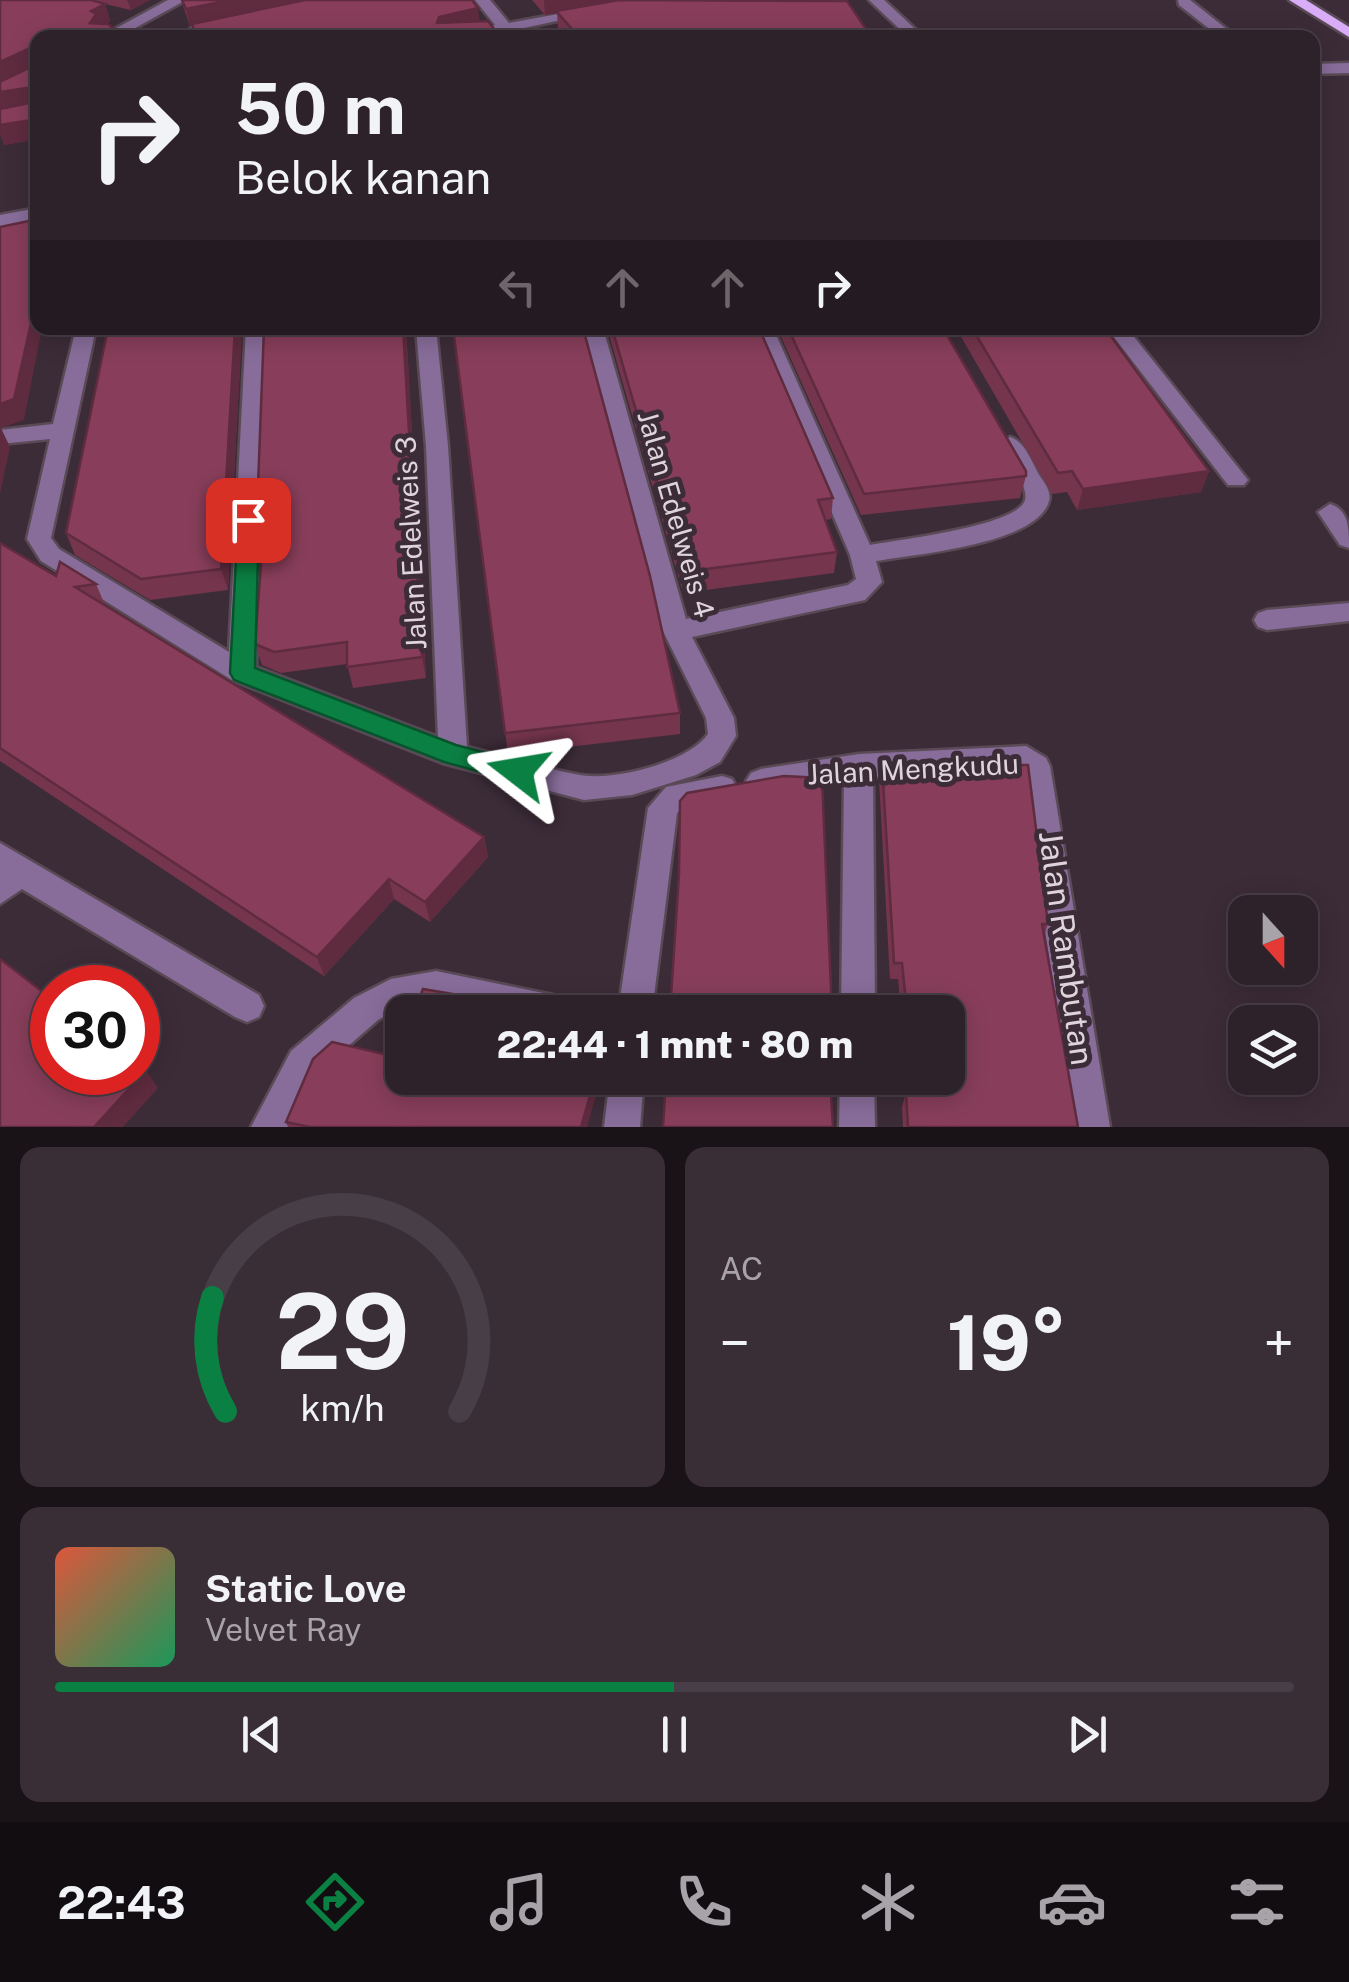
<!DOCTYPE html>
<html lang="id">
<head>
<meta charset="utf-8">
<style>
  body { margin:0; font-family:"Public Sans",sans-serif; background:#392e36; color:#f1f3f6; height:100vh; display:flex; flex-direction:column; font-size:38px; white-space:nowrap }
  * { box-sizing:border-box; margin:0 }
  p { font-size:32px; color:#a7a3a8 }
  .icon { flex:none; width:55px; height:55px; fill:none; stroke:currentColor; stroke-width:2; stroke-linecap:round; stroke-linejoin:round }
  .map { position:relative; height:1127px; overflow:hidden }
  .side { display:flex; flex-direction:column; gap:20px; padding:20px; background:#191217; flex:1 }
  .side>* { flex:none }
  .top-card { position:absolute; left:30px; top:30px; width:1290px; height:305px; border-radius:20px; box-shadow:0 5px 25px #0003,0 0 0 2px #483e47; background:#2d212a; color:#f1f3f6; overflow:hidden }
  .needle { width:65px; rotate:159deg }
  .buttons { position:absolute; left:1228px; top:895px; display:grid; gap:20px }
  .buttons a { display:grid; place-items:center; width:90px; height:90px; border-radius:20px; background:#2d212a; box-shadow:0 5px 25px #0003,0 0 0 2px #483e47; font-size:50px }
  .speed { position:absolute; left:30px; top:965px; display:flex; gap:20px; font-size:50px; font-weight:700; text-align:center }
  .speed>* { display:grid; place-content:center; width:130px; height:130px; border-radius:50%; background:#2d212a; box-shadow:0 5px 25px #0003,0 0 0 2px #483e47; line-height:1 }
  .speed .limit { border:15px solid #d22; background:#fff; color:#111 }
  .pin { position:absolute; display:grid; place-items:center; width:85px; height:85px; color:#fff; margin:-42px; border-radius:20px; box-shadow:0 5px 15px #0006 }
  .me { position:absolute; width:110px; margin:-55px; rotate:284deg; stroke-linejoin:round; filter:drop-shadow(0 0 8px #0008) }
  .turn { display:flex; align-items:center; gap:35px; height:210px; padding:0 40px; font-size:45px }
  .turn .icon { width:130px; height:130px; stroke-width:2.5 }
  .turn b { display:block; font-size:70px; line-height:85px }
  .lanes { display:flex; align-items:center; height:95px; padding:0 40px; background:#0003; justify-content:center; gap:50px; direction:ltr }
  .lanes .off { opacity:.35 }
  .big { font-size:75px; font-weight:800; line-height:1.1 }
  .side .tile { flex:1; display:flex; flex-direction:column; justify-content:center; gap:15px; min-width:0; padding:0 35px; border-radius:20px; background:#392e36 }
  .side .dial { align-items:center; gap:0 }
  .dial svg { height:260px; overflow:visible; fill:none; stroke:#483e47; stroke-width:7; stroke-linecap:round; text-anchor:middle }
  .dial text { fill:#f1f3f6; stroke:none }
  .song { display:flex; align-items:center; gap:30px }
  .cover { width:120px; height:120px; border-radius:15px; background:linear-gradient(135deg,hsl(10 70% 55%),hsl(150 70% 35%)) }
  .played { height:10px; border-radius:5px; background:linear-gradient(90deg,#0b8043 50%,#483e47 50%) }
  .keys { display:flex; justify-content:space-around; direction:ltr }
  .heat { display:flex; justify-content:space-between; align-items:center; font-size:55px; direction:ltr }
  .side .tiles { flex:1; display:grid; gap:20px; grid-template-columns:1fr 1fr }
  .tile:last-child { grid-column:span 2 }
  .trip { position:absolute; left:385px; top:995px; width:580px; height:100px; border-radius:20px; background:#2d212a; box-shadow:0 5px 25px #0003,0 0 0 2px #483e47; font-weight:800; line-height:100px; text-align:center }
  .dock { display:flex; height:160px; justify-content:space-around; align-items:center; background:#120d11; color:#a7a3a8 }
  .dock .icon { width:70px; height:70px }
  .dock .on { color:#0b8043 }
  .dock b { font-size:45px; color:#f1f3f6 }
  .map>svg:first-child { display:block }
</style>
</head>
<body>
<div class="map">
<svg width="1349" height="1127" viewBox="0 0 1349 1127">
  <rect width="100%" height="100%" fill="#3c2c38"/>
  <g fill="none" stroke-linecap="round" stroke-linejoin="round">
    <g stroke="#594a56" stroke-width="5">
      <g id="minor">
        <polygon points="168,0 186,0 117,38 98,38"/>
        <polygon points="475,0 490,0 509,23 591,8 598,12 515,30 521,38 506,38 502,33 442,38 495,25"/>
        <polygon points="869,0 884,0 925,38 909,38"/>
        <polygon points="1178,0 1190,0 1238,38 1221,38 1179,5"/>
        <polygon points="225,21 230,22 230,28 197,38 181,38 192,27"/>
        <polygon points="1349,63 1349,73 1312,74 1312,64"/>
        <polygon points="38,208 38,219 0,227 0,215"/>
        <path d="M76 328H96L51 538 59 549 229 652 246 328H266L256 667 438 737 426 446 416 328H436L448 446 467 747C504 756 542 768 580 775 613 781 688 763 708 734L706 718 663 631 583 328H603L686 619 848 585 856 579 850 555 753 328H773L870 545C897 540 1018 526 1025 500 1029 485 1006 457 999 444L1010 437C1024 441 1031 460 1038 473 1043 481 1052 491 1049 501 1038 544 915 554 876 561L882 582 865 600 692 637 734 718 736 736 720 762 696 775 632 795 584 800 443 763 232 680 41 561 27 539 50 439 0 444V430L53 424Z"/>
        <polygon points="1107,328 1127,328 1244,475 1248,480 1244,485 1228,485"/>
        <path d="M1330 504C1349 510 1349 529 1349 548L1340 545 1318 512Z"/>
        <polygon points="1349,603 1349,621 1267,630 1258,627 1254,620 1258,613 1267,610"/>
        <polygon points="1026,746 1046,758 1050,766 1110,1127 1074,1127 1022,772 873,777 875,1012 841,1012 844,780 761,793 751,789 746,781 751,773 761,769 859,754"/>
        <polygon points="722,776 732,779 737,788 732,797 684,807 677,813 652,1012 618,1012 648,808 666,787"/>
        <polygon points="0,843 259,995 264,1006 259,1017 247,1022 235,1017 22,889 0,904"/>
        <polygon points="436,971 558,996 570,1001 575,1012 487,1012 436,1001 397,1009 378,1020 315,1075 288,1127 251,1127 291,1051 354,998 391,979"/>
        <polygon points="610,1078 644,1078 640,1127 604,1127"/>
        <polygon points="840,1078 874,1078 875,1127 839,1127"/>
      </g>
    </g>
    <g stroke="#594a56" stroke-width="5">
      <polygon id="major" points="1289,0 1306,0 1349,27 1349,37"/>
    </g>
    <use href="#minor" fill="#886d9a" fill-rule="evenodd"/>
    <use href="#major" fill="#d9acf7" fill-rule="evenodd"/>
  </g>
  <g fill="#75354d">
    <polygon points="0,0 150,0 131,10 105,4 110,21 105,24 38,38 38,139 4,145"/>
    <polygon points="181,0 472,0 480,21 501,38 195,38 192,26 190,26"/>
    <polygon points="532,0 832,0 872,38 566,38 558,29 557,13 545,15"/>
    <polygon points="242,328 228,590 150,600 75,555 66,533"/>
    <polygon points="406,328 426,678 353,688 347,664 281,673 262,665 255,644 260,579 255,565"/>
    <polygon points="453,328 680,713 680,734 508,754"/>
    <polygon points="607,328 759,328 833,498 831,519 825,520 837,552 834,573 683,593"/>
    <polygon points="777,328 943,328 1026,476 1020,498 861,515"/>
    <polygon points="956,328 1105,328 1209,471 1201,492 1077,510 1067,492 1052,494"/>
    <polygon points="0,543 56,576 96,584 105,605 484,837 488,857 430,922 394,899 324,976 0,761"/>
    <polygon points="882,764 1048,924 1044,936 1078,1127 903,1127 902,1107 906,1092 908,1093 907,1078 948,1078 948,1012 901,1012 898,979 890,979 879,780"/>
    <polygon points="286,1122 587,1127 288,1127"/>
  </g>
  <g fill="#5f2b3f">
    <polygon points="127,0 150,0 131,10"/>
    <polygon points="230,0 320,0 190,26 186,9"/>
    <polygon points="544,0 637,0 545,15"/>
    <polygon points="105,4 110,21 100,27 90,23 91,11"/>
    <polygon points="478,8 480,26 437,23 439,17"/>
    <polygon points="30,48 36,66 0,84 0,62"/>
    <polygon points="34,87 38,106 0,111 0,92"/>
    <polygon points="38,119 38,139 4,145 0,134 0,125"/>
    <polygon points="38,292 38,328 42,328 24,420 1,428 10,447 0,494 0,404"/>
    <polygon points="235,328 244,328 242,328 228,590 221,569"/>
    <polygon points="403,328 406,328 426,678 422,657"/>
    <polygon points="1209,471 1201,492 1077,510 1083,489"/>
    <polygon points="484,837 488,857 430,922 425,902"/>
    <polygon points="389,879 394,899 324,976 317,957"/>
    <polygon points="146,1070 158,1088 123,1127 94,1127"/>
    <polygon points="595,1078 601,1078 587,1127 581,1127"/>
  </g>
  <g fill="#883e5a" stroke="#5f2b3f" stroke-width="2.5">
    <polygon points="0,0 91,0 105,4 91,11 96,14 90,23 108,24 126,38 38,38 38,119 0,125 0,109 34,102 34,87 0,92 0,82 33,66 35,49 30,48 0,62"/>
    <polygon points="182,0 230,0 186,9"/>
    <polygon points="305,0 472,0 478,8 439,17 437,23 488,21 501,38 197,38 192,24"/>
    <polygon points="619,0 847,1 872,38 580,38 556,11"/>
    <polygon points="38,219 38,292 14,399 0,404 0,227"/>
    <polygon points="108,328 235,328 221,569 141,579 66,533"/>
    <polygon points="264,328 403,328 422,657 347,667 347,642 274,652 255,644 261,564 255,565"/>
    <polygon points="453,328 583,328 650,576 680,713 505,733"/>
    <polygon points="612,328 759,328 833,498 818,500 837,552 683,572"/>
    <polygon points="788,328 943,328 1026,471 1026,476 864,494"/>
    <polygon points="972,328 1105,328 1209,471 1083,489 1072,471 1058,473"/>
    <polygon points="0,543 56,576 60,562 96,584 75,587 484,837 425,902 389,879 317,957 0,748"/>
    <polygon points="882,764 1028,765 1048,924 1042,924 1078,1127 908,1127 906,1092 914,1093 912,1078 948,1078 948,1012 907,1012 902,963 894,963"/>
    <polygon points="784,776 822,778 832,1012 670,1012 679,874 680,801 687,793"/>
    <polygon points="0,959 52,999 52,1072 138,1072 138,1063 146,1070 94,1127 0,1127"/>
    <polygon points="423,989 482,999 519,999 539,1003 538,1007 567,1012 414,1012"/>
    <polygon points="332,1042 397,1057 402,1043 402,1078 595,1078 581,1127 310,1127 286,1122 313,1059"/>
    <polygon points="666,1078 830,1078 833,1127 663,1127"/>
  </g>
  <polygon fill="#0b8043" stroke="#07532c" stroke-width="2.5" points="248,512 259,520 255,668 456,745 528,764 532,771 528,779 518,782 444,762 234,680 230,673 238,520"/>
  <g text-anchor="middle" stroke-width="10" stroke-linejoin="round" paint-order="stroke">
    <g font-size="28" fill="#dfd4dc" stroke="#3c2c38">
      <text transform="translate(676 514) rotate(74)" y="10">Jalan Edelweis 4</text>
      <text transform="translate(411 543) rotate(-93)" y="10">Jalan Edelweis 3</text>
      <text transform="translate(913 769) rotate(-3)" y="10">Jalan Mengkudu</text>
    </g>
    <g font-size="32" fill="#dfd4dc" stroke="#3c2c38">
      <text transform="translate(1066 948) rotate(82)" y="11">Jalan Rambutan</text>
    </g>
  </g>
</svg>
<div class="buttons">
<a><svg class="needle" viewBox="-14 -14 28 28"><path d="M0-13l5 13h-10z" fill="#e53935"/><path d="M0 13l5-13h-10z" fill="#a7a3a8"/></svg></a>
<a><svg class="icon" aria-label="layers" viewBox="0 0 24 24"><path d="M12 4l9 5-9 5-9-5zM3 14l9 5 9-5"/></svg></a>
</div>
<div class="speed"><div class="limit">30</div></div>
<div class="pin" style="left:248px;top:520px;background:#d93025"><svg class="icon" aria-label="arrive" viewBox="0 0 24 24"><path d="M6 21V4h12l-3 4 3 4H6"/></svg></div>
<svg class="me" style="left:518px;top:771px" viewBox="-20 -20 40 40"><path d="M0-17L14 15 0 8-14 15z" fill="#0b8043" stroke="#fff" stroke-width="4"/></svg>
<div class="trip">22:44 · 1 mnt · 80 m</div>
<div class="top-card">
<div class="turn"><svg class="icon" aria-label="right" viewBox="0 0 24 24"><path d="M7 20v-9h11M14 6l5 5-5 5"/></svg><div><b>50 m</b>Belok kanan</div></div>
<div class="lanes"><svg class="icon off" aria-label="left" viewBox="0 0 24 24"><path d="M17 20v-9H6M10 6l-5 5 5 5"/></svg><svg class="icon off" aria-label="ahead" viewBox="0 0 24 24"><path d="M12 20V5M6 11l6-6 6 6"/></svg><svg class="icon off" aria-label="ahead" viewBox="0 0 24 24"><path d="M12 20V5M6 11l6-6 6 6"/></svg><svg class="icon" aria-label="right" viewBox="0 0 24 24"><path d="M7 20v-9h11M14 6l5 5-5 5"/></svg></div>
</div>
</div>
<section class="side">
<div class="tiles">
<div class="tile dial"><svg viewBox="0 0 100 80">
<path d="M14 69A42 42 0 1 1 86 69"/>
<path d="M14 69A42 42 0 0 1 10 34" stroke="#0b8043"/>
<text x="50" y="56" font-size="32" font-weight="700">29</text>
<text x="50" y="72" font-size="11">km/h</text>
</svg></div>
<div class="tile"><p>AC</p>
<div class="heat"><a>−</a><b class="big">19°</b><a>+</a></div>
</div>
<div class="tile">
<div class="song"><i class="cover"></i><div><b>Static Love</b><p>Velvet Ray</p></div></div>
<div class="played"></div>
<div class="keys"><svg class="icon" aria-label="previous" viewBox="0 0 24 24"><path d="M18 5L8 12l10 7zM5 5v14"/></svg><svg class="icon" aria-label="pause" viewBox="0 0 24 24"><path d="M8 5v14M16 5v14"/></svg><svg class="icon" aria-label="next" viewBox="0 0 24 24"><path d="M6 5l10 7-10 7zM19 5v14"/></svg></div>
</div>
</div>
</section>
<nav class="dock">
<b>22:43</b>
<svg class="icon on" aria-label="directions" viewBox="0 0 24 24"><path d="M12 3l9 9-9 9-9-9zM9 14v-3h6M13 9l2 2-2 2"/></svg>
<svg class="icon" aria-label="music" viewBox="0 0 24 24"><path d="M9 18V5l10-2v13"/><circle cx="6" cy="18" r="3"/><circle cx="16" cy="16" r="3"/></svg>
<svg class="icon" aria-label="phone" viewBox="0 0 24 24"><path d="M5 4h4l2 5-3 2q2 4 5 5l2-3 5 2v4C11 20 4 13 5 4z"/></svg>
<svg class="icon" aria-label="climate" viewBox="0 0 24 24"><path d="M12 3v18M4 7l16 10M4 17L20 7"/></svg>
<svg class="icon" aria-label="car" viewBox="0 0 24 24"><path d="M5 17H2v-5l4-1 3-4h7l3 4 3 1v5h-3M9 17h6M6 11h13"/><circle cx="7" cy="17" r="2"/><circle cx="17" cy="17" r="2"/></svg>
<svg class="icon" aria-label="filters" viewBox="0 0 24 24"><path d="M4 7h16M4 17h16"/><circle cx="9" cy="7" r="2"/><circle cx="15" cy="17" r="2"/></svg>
</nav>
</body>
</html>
